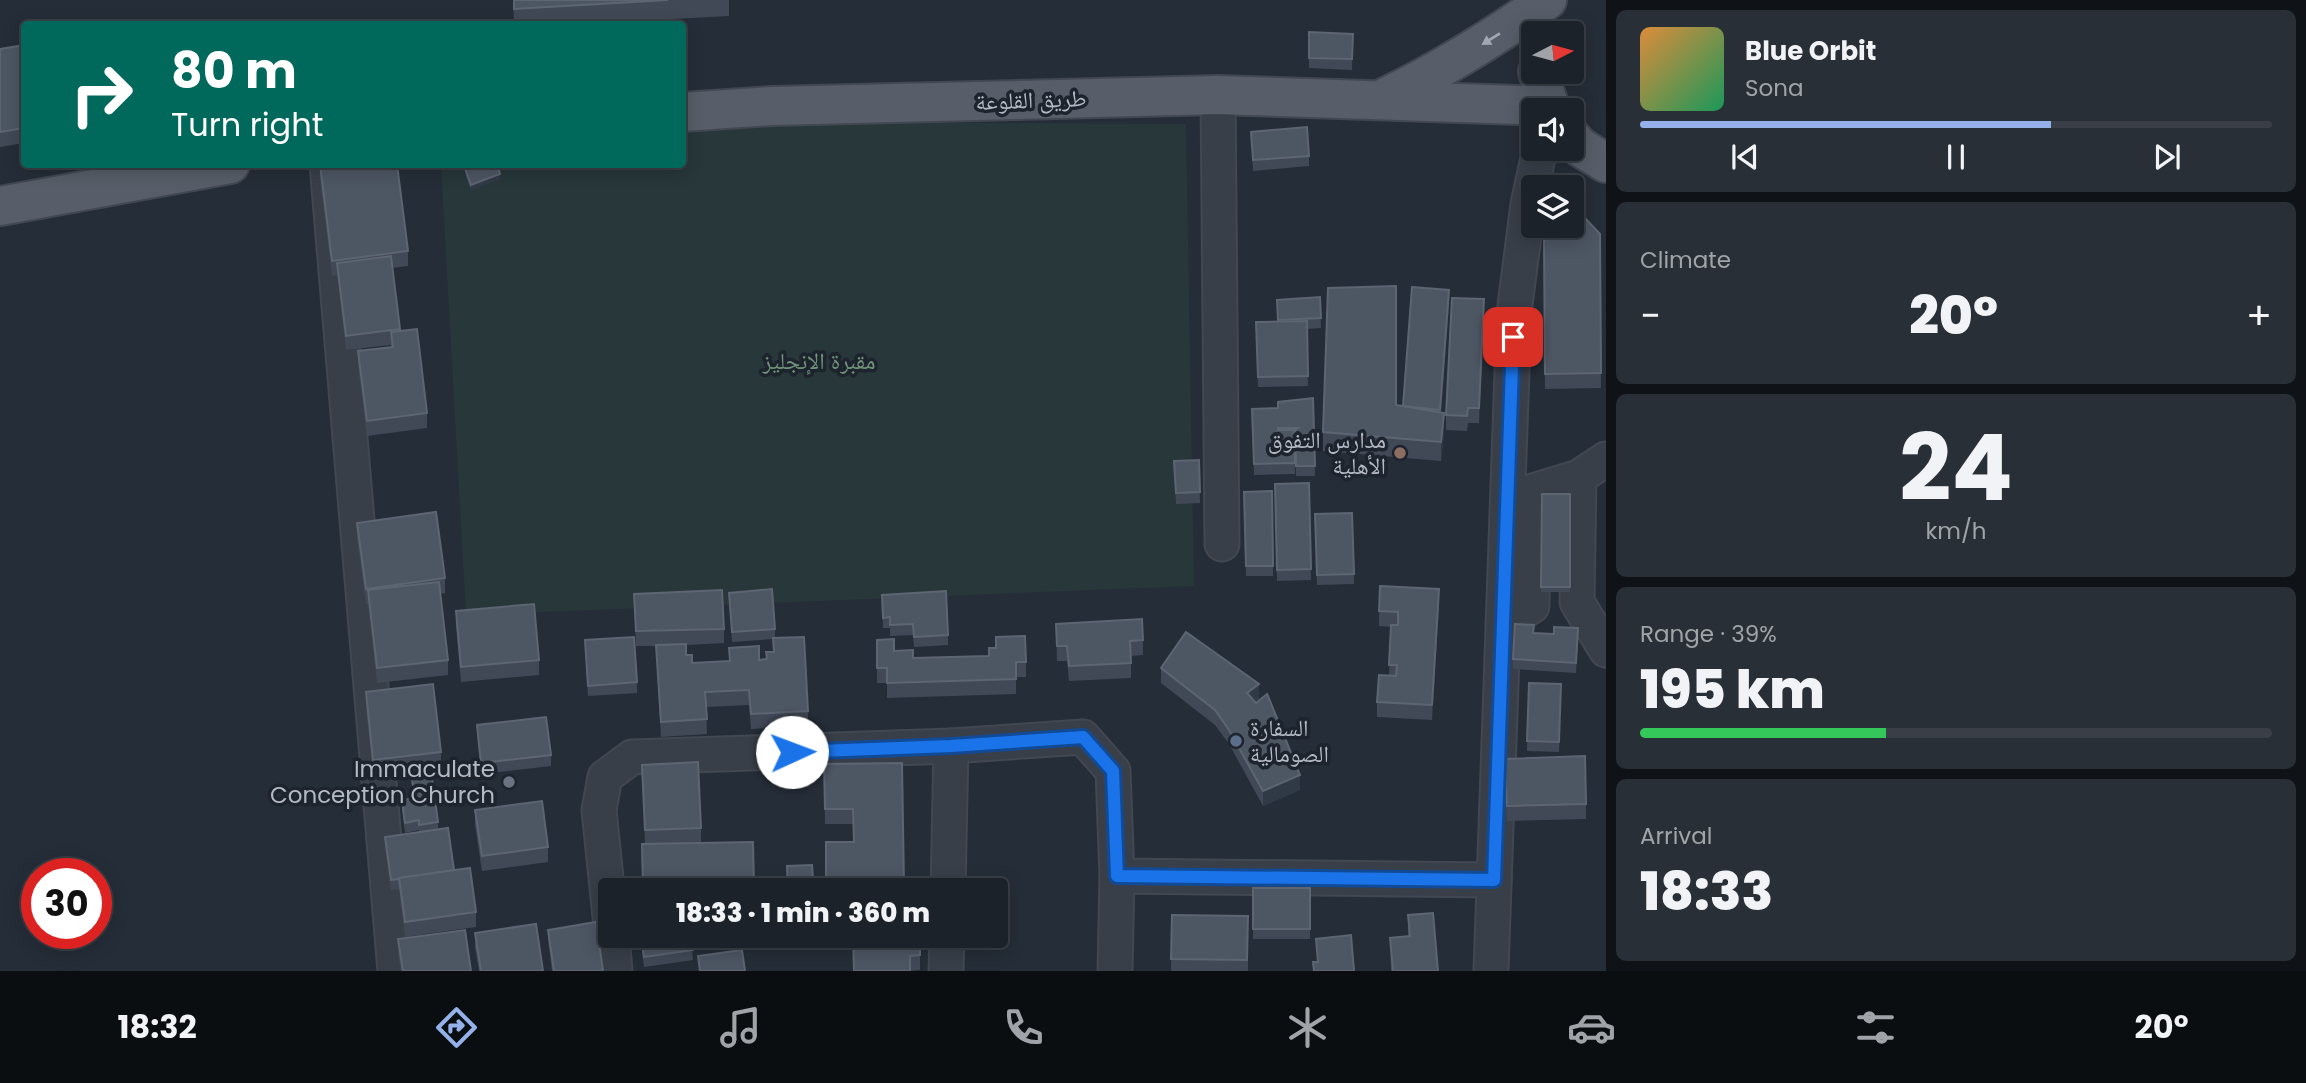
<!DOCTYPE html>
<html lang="en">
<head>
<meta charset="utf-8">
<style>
  body { margin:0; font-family:Poppins,"Noto Naskh Arabic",sans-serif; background:#292f36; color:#f1f3f6; height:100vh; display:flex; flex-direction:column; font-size:26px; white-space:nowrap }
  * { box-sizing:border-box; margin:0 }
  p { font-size:23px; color:#a0a4a8 }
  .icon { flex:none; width:38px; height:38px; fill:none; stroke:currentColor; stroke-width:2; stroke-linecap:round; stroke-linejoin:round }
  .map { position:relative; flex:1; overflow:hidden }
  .sheet { display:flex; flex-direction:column; gap:10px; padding:10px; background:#0f1317; width:700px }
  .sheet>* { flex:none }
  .guide { position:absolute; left:21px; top:21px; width:665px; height:147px; border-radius:7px; box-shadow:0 4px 18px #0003,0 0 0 2px #3a3f47; background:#00695c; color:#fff; overflow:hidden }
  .needle { width:46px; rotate:84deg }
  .tools { position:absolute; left:1521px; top:21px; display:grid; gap:14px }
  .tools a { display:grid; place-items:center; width:63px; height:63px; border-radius:7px; background:#1c222a; box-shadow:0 4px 18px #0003,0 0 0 2px #3a3f47; font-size:35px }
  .speed { position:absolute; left:21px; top:858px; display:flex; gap:14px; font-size:35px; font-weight:700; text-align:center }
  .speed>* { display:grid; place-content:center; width:91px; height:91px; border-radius:50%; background:#1c222a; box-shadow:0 4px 18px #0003,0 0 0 2px #3a3f47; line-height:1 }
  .speed .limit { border:10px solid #d22; background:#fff; color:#111 }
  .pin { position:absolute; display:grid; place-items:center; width:60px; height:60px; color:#fff; margin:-30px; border-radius:14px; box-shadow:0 4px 10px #0006 }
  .me { position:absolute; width:77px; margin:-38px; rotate:88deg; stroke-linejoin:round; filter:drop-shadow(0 0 5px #0008) }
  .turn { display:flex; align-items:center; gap:24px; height:147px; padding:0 35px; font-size:32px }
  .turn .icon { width:91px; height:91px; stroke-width:2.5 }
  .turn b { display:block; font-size:49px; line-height:60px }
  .big { font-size:52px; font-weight:800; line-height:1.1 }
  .sheet .card { flex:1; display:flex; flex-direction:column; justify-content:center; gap:10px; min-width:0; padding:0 24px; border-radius:10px; background:#292f36 }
  .sheet .dial { align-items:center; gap:0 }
  .dial b { font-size:91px; line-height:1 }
  .song { display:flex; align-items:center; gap:21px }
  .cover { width:84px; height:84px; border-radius:10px; background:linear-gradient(135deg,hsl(30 70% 55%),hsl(150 70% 35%)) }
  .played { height:7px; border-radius:4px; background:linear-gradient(90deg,#94b1ea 65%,#3a3f47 65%) }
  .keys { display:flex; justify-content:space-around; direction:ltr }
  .heat { display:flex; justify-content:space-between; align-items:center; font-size:38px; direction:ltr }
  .charge { height:10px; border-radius:5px; background:linear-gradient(90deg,#34c759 39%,#3a3f47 0) }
  .trip { position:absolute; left:598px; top:878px; width:410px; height:70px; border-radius:7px; background:#1c222a; box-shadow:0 4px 18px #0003,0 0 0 2px #3a3f47; font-weight:800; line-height:70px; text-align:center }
  .tab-bar { display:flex; height:112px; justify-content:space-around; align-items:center; background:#0b0e11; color:#a0a4a8 }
  .tab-bar .icon { width:49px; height:49px }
  .tab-bar .active { color:#94b1ea }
  .tab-bar b { font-size:32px; color:#f1f3f6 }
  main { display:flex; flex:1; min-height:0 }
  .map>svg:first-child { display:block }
</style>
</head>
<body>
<main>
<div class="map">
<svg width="1606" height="971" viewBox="0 0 1606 971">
  <rect width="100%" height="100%" fill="#252d38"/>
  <polygon fill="#27373a" points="798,122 1186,124 1194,586 466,615 441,165 682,164 683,125"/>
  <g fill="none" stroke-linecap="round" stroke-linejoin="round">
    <g stroke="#424852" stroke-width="37">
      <g id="minor">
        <polyline points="1218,95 1222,544"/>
        <polyline points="327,164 395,971"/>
        <polyline points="1579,477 1577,602 1606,650"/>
        <polyline points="1503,624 1532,606 1533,491 1579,477 1606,459"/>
        <polyline points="1117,876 1494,880"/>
        <polyline points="948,891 951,746"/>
        <polyline points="611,927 599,810 605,777 632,757 951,746 1083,737 1113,771 1117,876 1115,971"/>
        <polyline points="612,936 615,971"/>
        <polyline points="946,971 947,936"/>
        <polyline points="1491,971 1514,313 1528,204 1540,149"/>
      </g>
    </g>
    <g stroke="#424852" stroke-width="42">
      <g id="major">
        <polyline points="1538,72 1551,110"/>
        <path d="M1384 98C1442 70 1495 37 1547 0"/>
        <polyline points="682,112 772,106 1218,95 1548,106"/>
        <polyline points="1572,138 1580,147 1606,163"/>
        <polyline points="0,206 230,164"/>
      </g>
    </g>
    <use href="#minor" stroke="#393f49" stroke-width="33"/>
    <use href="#major" stroke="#575e69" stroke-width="38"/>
  </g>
  <g fill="#414957">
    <polygon points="513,0 729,0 729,16 579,24 514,24"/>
    <polygon points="1309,32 1353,34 1352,70 1309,68"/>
    <polygon points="24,45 24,143 0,147 0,49"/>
    <polygon points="1251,132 1309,156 1309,166 1253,171"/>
    <polygon points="320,164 408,251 408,266 392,268 400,331 427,413 427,428 367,436 358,366 358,351 391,347 391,345 346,350 337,275 332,276 320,178"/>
    <polygon points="465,168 500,179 471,190 465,173"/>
    <polygon points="1600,234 1601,388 1545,389 1544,241"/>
    <polygon points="1320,297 1321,328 1307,329 1308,386 1258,387 1256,322 1277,322 1277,300"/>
    <polygon points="1449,305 1441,412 1444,432 1441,461 1323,451 1323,432 1396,405 1403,406"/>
    <polygon points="1484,314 1479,423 1468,423 1467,431 1446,430 1446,415"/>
    <polygon points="1313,398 1315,476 1296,476 1295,439 1294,439 1295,474 1254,475 1252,409 1278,408"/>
    <polygon points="1199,460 1200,503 1176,504 1174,461"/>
    <polygon points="1309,483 1311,580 1277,581 1275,484"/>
    <polygon points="1272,491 1273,576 1246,576 1244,492"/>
    <polygon points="1542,494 1570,494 1570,592 1541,592"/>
    <polygon points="357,523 445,578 445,593 440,594 448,660 448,675 377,683 368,604 366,604 357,538"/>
    <polygon points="1315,524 1354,574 1354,584 1317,585"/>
    <polygon points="729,593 775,629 775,638 808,711 808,726 751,729 749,705 706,707 707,734 661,737 656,646 636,646 634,594 724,629 724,643 686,645 686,655 692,663 729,661 729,648 759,660 766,660 766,652 773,652 773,639 732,642"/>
    <polygon points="882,595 948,635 948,645 914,647 913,635 890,636 890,628 883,628"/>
    <polygon points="1439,604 1432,720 1377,717 1377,702 1389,675 1391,627 1379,626 1379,611"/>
    <polygon points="456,611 539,660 539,675 461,682 456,626"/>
    <polygon points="1056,624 1143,640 1143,655 1131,656 1131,678 1069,681 1067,661 1057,661"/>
    <polygon points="1534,633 1578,639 1576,673 1513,669 1513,659"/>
    <polygon points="585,640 637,682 637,693 588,696"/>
    <polygon points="877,640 894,651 913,658 989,656 996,648 1026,662 1026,677 1016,677 1016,694 887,698 887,683 877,683"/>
    <polygon points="1161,668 1259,699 1255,702 1300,790 1263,806 1229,744 1215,725 1161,683"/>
    <polygon points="1529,683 1561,684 1559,752 1527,751"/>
    <polygon points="366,692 441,752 441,767 373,775 366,707"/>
    <polygon points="477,725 551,755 551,766 481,774 477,735"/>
    <polygon points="902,763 904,891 826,891 826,842 853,842 853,824 825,824 824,764"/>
    <polygon points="642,765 701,828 701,843 683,843 753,842 754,891 643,891 642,844 645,844"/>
    <polygon points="1505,774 1586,804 1586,819 1507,821"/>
    <polygon points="412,780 438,822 438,830 454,870 476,912 476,927 405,937 399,889 391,890 385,847 385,837 419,832 419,830 405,833 402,810 402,800 414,798"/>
    <polygon points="475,810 548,847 548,862 482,871 475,825"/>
    <rect x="1253" y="888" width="57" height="51"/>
    <polygon points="1172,915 1248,916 1248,971 1171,971"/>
    <polygon points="1408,915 1438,971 1391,971 1390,938 1408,936"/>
    <polygon points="548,930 603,971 552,971 548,940"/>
    <polygon points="475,933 543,971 479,971 475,948"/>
    <polygon points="640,936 691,936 693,960 644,967"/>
    <polygon points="853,936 920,955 920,970 910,971"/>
    <polygon points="398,939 471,971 401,971 398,954"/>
  </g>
  <g fill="#303946">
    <polygon points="500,174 500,179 471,190 471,185"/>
    <polygon points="1449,290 1449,305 1440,425 1440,410"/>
    <polygon points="1484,299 1484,314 1479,423 1479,408"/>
    <polygon points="1444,413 1444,432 1441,461 1441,442"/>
    <polygon points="1439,589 1439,604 1432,720 1432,705"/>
    <polygon points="1259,684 1259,699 1247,708 1247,693"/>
    <polygon points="1300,775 1300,790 1263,806 1263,791"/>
  </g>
  <g fill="#4d5663" stroke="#5d6572" stroke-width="2">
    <polygon points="514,0 668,0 514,9"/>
    <polygon points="1309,32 1353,34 1352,59 1309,58"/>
    <polygon points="24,45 24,128 0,132 0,49"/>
    <polygon points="1307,127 1309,156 1253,160 1251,132"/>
    <polygon points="320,164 397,164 408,251 332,261"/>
    <polygon points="474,164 497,164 500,174 471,185 465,168"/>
    <polygon points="1572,218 1585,218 1600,234 1601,373 1545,374 1544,241 1561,226 1572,226"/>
    <polygon points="391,256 400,329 346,336 337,263"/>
    <polygon points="1396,286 1396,405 1444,413 1441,442 1323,432 1328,288"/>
    <polygon points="1412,287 1449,290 1440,410 1403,406"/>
    <polygon points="1320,297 1321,318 1278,320 1277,300"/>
    <polygon points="1452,298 1484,299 1479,408 1468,408 1467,416 1446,415"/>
    <polygon points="1307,321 1308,376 1258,377 1256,322"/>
    <polygon points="417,329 427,413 367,421 358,351 393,347 391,332"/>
    <polygon points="1313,398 1315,466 1296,466 1295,430 1298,428 1278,428 1278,430 1294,430 1295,463 1254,464 1252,409 1278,408 1278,402"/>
    <polygon points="1199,460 1200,492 1176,493 1174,461"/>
    <polygon points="1309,483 1311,569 1277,570 1275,484"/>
    <polygon points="1272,491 1273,566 1246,566 1244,492"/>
    <polygon points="1542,494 1570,494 1570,587 1541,587"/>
    <polygon points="436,512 445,578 366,589 357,523"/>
    <polygon points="1352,513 1354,574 1317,575 1315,514"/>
    <polygon points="439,582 448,660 377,668 368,590"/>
    <polygon points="1380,586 1439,589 1432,705 1377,702 1379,675 1396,676 1397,665 1389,665 1391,625 1398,625 1398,612 1379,611"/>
    <polygon points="772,589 775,629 732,632 729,593"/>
    <polygon points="722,590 724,629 636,631 634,594"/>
    <polygon points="946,591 948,635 914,637 913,624 890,625 890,617 883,618 882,595"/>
    <polygon points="534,604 539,660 461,667 456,611"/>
    <polygon points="1142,619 1143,640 1130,641 1131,663 1069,666 1067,646 1057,646 1056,624"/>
    <polygon points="1515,624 1534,625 1533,633 1554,634 1554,627 1578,628 1576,663 1513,659"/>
    <polygon points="1186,632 1259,684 1247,693 1256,703 1267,694 1268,696 1300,775 1263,791 1229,730 1215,710 1161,668"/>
    <polygon points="1025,636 1026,662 1016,662 1016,679 887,683 887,668 877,668 877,640 894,639 894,651 913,650 913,658 989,656 989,648 996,648 996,637"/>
    <polygon points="634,637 637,682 588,686 585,640"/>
    <polygon points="804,637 808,711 751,714 749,690 705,692 707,719 661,722 656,645 686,644 686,655 692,655 692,663 730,661 729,648 759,646 759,660 767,659 766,652 774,652 773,638"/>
    <polygon points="1529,683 1561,684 1559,742 1527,741"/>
    <polygon points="433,684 441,752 373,760 366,692"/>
    <polygon points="546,717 551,755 481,763 477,725"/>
    <polygon points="1585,756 1586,804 1507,806 1505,759"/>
    <polygon points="698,762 701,828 645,830 642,765"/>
    <polygon points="902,763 904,886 826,887 826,842 854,842 853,809 825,809 824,764"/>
    <polygon points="432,778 438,822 419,825 419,820 405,823 402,800 415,798 412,780"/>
    <polygon points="542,801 548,847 482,856 475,810"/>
    <polygon points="448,828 454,870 399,878 399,879 391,880 385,837"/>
    <polygon points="753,842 754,887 643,889 642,844"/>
    <polygon points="812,865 814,891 788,891 787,866"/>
    <polygon points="470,868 476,912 405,922 399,878"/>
    <rect x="1253" y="888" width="57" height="41"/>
    <polygon points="1433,913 1438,971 1393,971 1390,938 1410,936 1408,915"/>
    <polygon points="1172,915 1248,916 1247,960 1171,959"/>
    <polygon points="596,922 603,971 554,971 548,930"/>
    <polygon points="536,924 543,971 481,971 475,933"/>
    <polygon points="465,930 471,971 403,971 398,939"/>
    <polygon points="1351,935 1354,971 1314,971 1313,962 1318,962 1316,939"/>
    <polygon points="641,936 691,936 693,950 644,957"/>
    <polygon points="853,936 920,936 920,955 910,956 910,971 854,971"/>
    <polygon points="742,950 745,971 700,971 698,956"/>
  </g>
  <defs><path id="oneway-solid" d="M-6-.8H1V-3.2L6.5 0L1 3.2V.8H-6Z" transform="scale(1.75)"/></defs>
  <use fill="#a1a8b3" href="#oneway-solid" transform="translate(1491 39) rotate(148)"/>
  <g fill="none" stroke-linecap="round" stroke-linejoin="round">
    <g stroke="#114b97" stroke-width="18">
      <polyline id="route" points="792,752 951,746 1083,737 1113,771 1117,876 1494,880 1513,337"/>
    </g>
    <use href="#route" stroke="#1a73e8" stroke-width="12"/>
  </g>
  <circle fill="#8d6e63" stroke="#1e242e" stroke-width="2.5" cx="1400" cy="453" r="7"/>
  <circle fill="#5c6f8a" stroke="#1e242e" stroke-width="2.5" cx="1236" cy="741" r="7"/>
  <circle fill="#6b7280" stroke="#1e242e" stroke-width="2.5" cx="509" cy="782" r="7"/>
  <g text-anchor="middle" stroke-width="7" stroke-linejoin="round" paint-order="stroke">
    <g font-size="23" fill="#b4bac5" stroke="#1e242e">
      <text transform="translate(1031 100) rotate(-2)" y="8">طريق القلوعة</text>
    </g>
    <g font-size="23" fill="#6e9378" stroke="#1e242e">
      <text x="819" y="369">مقبرة الإنجليز</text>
    </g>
    <g font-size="23" fill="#b4bac5" stroke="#1e242e" text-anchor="end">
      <text x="1386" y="448">مدارس التفوق<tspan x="1386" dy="26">الأهلية</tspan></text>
      <text x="1250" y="736" text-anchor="start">السفارة<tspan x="1250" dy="26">الصومالية</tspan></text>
      <text x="495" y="777">Immaculate<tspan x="495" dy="26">Conception Church</tspan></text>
    </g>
  </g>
</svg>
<div class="tools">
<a><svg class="needle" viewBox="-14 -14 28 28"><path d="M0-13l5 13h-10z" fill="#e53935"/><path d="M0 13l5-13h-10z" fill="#a0a4a8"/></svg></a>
<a><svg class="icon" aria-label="sound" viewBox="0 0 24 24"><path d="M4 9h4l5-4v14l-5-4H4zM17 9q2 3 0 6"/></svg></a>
<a><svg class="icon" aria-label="layers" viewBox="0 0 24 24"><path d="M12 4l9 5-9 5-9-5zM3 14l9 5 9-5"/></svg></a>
</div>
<div class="speed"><div class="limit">30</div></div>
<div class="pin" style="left:1513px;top:337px;background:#d93025"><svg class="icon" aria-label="arrive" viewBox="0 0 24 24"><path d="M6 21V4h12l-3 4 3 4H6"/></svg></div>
<svg class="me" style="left:792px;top:752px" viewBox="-20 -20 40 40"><circle r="19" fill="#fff"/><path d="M0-13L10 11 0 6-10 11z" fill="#1a73e8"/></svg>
<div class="trip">18:33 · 1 min · 360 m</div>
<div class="guide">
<div class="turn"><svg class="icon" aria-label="right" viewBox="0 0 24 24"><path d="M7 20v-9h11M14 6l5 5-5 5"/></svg><div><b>80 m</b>Turn right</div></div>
</div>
</div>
<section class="sheet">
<div class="card">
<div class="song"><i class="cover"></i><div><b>Blue Orbit</b><p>Sona</p></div></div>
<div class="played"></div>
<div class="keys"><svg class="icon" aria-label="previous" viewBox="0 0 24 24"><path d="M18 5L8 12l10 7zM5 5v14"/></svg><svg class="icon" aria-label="pause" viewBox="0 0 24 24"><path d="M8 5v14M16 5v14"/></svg><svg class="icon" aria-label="next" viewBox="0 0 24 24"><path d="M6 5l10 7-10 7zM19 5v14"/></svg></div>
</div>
<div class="card"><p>Climate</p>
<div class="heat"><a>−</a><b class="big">20°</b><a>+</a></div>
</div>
<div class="card dial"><b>24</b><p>km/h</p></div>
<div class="card"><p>Range · 39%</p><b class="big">195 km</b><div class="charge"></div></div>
<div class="card"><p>Arrival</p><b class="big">18:33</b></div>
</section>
</main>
<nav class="tab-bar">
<b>18:32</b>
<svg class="icon active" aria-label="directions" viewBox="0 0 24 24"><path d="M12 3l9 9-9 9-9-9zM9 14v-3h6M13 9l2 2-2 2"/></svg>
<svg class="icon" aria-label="music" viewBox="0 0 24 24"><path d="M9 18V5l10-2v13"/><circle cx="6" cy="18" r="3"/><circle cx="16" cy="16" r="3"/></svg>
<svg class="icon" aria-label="phone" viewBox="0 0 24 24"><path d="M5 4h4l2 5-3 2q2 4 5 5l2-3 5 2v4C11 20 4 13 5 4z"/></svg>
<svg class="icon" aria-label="climate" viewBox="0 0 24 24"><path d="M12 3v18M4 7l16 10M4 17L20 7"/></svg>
<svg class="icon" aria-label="car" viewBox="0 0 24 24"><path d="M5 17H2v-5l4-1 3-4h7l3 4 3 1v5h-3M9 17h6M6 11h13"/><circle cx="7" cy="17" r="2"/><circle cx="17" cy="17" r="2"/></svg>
<svg class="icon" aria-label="filters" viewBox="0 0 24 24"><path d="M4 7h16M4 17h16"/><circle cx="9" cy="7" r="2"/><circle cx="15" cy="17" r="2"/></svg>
<b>20°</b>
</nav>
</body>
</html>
